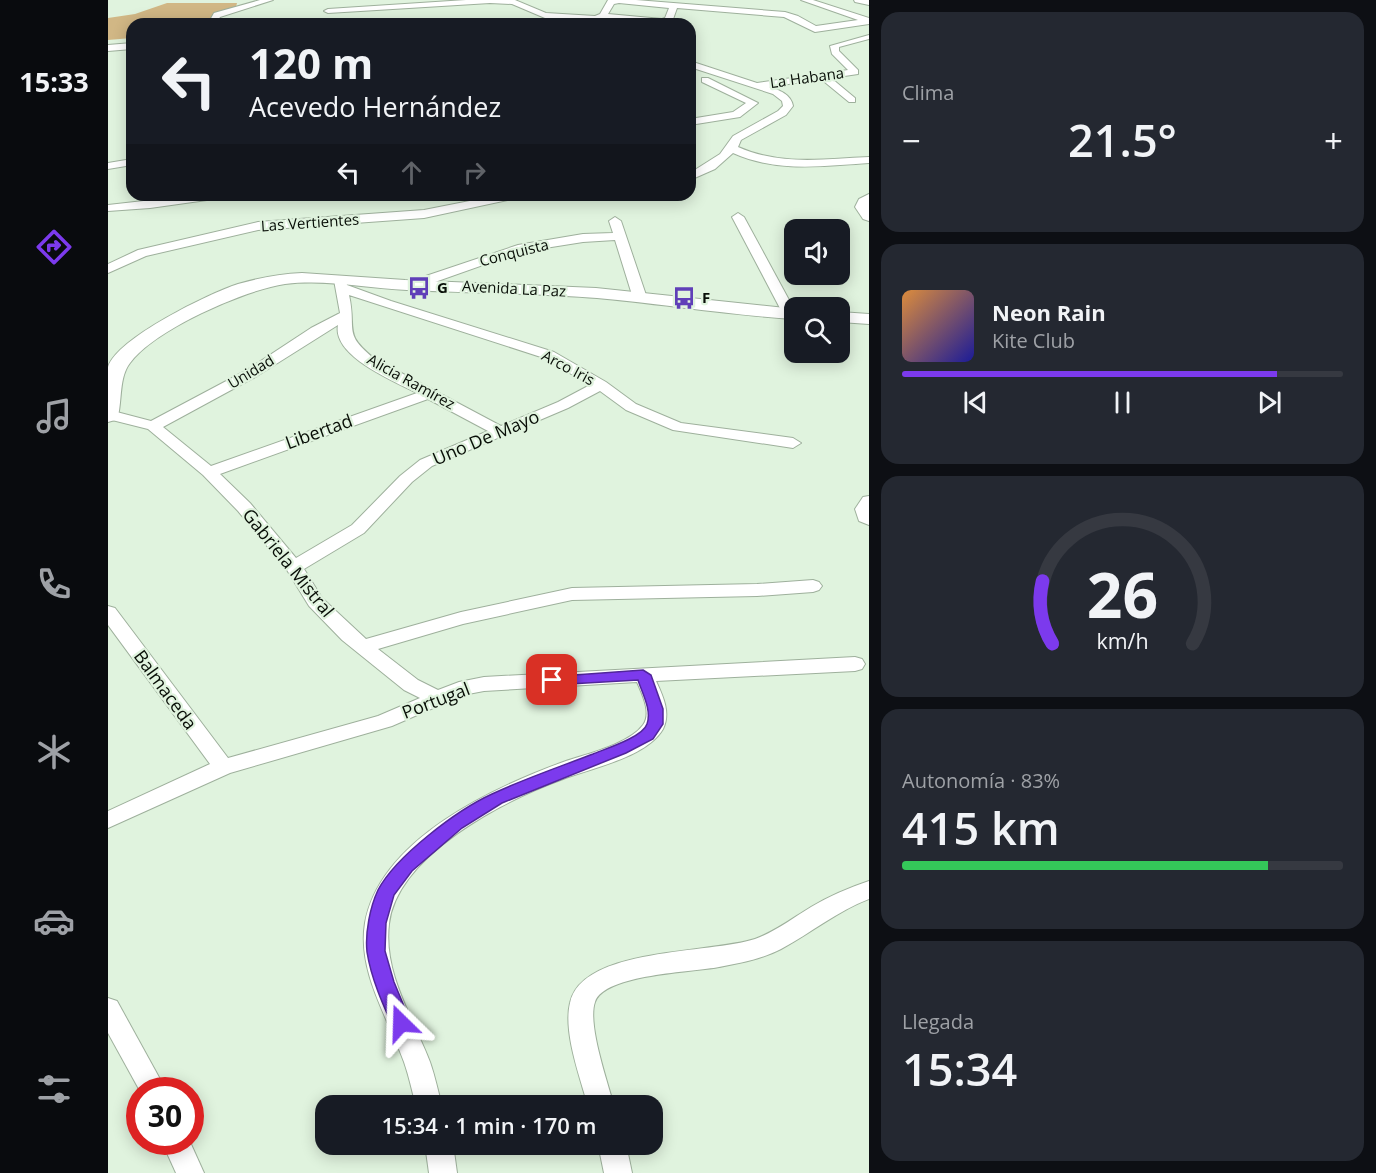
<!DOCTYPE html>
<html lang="es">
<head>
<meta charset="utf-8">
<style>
  body { margin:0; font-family:"Open Sans",sans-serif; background:#242831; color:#f1f3f6; height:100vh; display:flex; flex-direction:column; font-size:22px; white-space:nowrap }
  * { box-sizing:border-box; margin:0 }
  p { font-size:20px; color:#9ea1a6 }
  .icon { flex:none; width:33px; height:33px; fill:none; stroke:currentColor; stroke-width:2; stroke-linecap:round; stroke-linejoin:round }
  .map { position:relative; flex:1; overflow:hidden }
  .sheet { display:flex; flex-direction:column; gap:12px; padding:12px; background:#0d0f14; width:507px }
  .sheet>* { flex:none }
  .guide { position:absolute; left:18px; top:18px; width:570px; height:183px; border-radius:18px; box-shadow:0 3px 15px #0003; background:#171b24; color:#f1f3f6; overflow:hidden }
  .controls { position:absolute; left:676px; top:219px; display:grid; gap:12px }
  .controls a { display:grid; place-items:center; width:66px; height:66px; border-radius:12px; background:#171b24; box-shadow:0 3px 15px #0003; font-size:30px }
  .speed { position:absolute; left:18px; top:1077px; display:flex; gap:12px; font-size:30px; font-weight:700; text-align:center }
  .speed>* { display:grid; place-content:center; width:78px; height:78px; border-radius:50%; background:#171b24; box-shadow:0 3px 15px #0003; line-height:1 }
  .speed .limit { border:9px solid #d22; background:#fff; color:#111 }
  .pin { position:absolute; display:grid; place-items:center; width:51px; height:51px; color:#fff; margin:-26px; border-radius:12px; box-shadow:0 3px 9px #0006 }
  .me { position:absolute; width:66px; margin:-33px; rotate:338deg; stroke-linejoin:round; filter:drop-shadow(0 0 4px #0008) }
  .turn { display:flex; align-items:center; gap:21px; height:126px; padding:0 24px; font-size:27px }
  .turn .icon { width:78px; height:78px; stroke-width:2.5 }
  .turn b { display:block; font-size:42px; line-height:51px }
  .lanes { display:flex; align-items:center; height:57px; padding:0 24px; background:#0003; justify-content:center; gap:30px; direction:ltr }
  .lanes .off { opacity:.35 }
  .big { font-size:45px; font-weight:600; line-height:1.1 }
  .sheet .widget { flex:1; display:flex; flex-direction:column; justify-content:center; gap:9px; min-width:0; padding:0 21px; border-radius:18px; background:#242831 }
  .sheet .dial { align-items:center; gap:0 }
  .dial svg { height:156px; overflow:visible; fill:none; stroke:#363941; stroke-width:7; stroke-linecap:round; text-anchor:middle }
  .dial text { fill:#f1f3f6; stroke:none }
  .song { display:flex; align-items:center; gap:18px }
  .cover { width:72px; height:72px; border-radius:9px; background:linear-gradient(135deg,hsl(30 70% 55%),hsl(240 70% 35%)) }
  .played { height:6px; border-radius:3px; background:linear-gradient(90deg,#7c3aed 85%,#363941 85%) }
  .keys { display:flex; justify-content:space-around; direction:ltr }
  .heat { display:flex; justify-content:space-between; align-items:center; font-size:33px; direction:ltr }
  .charge { height:9px; border-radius:4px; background:linear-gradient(90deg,#34c759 83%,#363941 0) }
  .trip { position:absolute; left:207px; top:1095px; width:348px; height:60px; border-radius:18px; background:#171b24; box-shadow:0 3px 15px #0003; font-weight:600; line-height:60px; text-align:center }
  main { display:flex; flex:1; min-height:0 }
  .menu { display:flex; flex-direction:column; width:108px; justify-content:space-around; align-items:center; background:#090b0e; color:#9ea1a6 }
  .menu .icon { width:42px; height:42px }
  .menu .active { color:#7c3aed }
  .menu b { font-size:27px; color:#f1f3f6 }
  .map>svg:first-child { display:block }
</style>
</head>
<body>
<main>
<nav class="menu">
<b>15:33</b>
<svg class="icon active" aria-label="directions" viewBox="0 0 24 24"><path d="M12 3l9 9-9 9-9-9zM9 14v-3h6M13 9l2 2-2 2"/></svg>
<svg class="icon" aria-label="music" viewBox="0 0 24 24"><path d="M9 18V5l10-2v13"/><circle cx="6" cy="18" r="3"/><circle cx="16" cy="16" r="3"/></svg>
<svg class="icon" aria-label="phone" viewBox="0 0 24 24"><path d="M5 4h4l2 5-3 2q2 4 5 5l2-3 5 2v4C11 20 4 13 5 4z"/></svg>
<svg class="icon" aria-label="climate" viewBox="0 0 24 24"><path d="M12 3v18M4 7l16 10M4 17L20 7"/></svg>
<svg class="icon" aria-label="car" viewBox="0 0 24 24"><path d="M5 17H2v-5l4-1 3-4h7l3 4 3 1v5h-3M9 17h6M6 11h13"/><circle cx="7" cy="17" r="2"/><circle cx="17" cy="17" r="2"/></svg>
<svg class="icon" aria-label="filters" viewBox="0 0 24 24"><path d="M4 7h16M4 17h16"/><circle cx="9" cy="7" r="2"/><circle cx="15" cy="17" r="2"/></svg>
</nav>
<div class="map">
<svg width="761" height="1173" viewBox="0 0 761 1173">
  <rect width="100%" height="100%" fill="#e0f3de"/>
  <polygon fill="#d1b785" points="59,3 129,3 127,11 90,24 24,24 24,38 0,40 0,18 27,14"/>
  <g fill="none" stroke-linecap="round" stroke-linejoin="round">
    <g stroke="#9eb09c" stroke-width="2">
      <g id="street">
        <polygon points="152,0 165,0 112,17 110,20 120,24 101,22 106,13"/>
        <path d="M358 0H407L438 13 487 16 492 14 500 0H528L677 12 690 16 708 26 750 20 693 0H705L761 18V24L707 32 676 17 569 8 564 22 556 24 496 19 493 20 496 24H488L485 21 437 18 404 4 382 3 220 13 216 11 220 9ZM511 3 561 8 557 18 554 19 500 14 506 4Z"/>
        <polygon points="746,0 761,0 761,5 747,2"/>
        <path d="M761 35V39L731 47V51L750 70V74L723 78 747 98V102H741L713 79 661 87C671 90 683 94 685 106L678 115 633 140 630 147C673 166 715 159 761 157V163C714 166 670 173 625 153L607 169 582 180V173L612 154 625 136 670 111 675 106 674 101 665 94 582 67V61L649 83 740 70 724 54 722 46Z"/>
        <polygon points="24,43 24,49 0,51 0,45"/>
        <polygon points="594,78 600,78 650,103 632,117 582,125 582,119 625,112 638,103 594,82"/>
        <polygon points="24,159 24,165 0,169 0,163"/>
        <polygon points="89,195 119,195 113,198 42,208 0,211 0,205"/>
        <polygon points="392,195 415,195 409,198 316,218 150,230 38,256 0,273 0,264 30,250 150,222 316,210"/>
        <polygon points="630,213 636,217 687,311 687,317 682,318 675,314 624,217"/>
        <polygon points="507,217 513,221 539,298 537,301 527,301 525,298 507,240 475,242 412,252 310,288 305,289 299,285 300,282 410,245 475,234 505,233 501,221"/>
        <path d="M232 276 237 277 239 285 283 301 446 352 498 382 528 404 573 423 685 438 693 443 685 448 565 430 518 410 492 391 460 408 324 466 304 482 256 533 196 569 214 598 258 639 353 612 464 588 649 584 705 580 711 582 714 586 711 590 705 592 649 596 464 600 355 624 270 649 310 680 330 690 351 682 376 677 747 657 754 659 757 664 754 669 747 671 548 681C555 696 563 713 555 729 539 757 484 768 455 779 397 800 289 855 281 924 275 973 305 1018 322 1062 327 1076 330 1091 334 1106H308C304 1091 301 1076 296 1062 280 1018 249 971 257 923 272 839 386 787 458 761 479 754 521 744 535 725 544 713 534 694 529 682L376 691 355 695 284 726 122 773 0 828V811L102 764 0 625V606L7 608 120 758 270 716 312 698 296 690 234 640 201 606 179 570 130 511 95 475 40 429 0 419 1 410 43 421 139 370 203 328 232 313 226 280ZM241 295 436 358 482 385 450 402 393 426 267 359C234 333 249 331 241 295ZM230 325C224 356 286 381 309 393L103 466 55 427 149 376ZM320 399 380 431 312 460 292 476 244 525 188 558 142 503 112 474Z"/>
        <polygon points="761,496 761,525 751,521 747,509 755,497"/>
        <path d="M761 881V899C729 911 703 933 673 949 654 959 632 963 611 967 586 972 496 974 487 1002 479 1024 500 1083 506 1106H480C472 1077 455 1032 462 1003 474 947 602 954 647 939 667 932 685 918 703 907 722 896 740 888 761 881Z"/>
        <polygon points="0,998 9,1001 58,1090 32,1091 0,1033"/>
        <polygon points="54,1142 82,1142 96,1173 68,1173"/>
        <polygon points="317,1144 345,1144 349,1173 321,1173"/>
        <polygon points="490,1144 518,1144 524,1173 496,1173"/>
      </g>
    </g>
    <g stroke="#9eb09c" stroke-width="2">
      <g id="secondary">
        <polygon points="761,194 761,221 755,219 747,207 751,199"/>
        <path d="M194 273 297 280 488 288 687 309V319C621 315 555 304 489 298 426 293 362 293 299 290 258 288 218 279 177 284 136 290 46 330 22 363 11 377 14 400 10 416L7 420 0 422C0 408 0 380 0 367 9 338 102 293 130 284 151 278 172 274 194 273Z"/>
        <polygon points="732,312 761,314 761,324 732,322"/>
      </g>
    </g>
    <use href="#street" fill="#fff" fill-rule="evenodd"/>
    <use href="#secondary" fill="#fff" fill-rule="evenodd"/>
  </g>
  <path fill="#7c3aed" stroke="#51269a" stroke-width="1.5" d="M535 670 543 675 555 709V724L545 739 518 753 394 803 354 828 304 871 286 895 278 923 277 951 286 982 303 1023 300 1029 293 1031 286 1029C275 1005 263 978 259 952 257 933 262 907 270 890 288 856 349 810 384 794 416 779 451 767 485 754 497 749 535 737 539 724 544 710 534 693 530 680L444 685 439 684 437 680 439 677Z"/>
  <defs>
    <g id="bus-bare" transform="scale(1.8)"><path d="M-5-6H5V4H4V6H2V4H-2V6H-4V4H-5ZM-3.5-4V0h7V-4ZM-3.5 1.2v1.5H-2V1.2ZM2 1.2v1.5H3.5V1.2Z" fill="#603fb8" stroke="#e0f3de" stroke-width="2.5" paint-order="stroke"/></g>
  </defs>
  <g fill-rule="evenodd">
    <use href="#bus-bare" x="311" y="288"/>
    <use href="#bus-bare" x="576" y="298"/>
  </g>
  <g text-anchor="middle" stroke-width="4.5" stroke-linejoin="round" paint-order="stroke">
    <g font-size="15" fill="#080e07" stroke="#e0f3de">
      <text transform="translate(699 78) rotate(-8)" y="5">La Habana</text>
      <text transform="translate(202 223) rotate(-4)" y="5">Las Vertientes</text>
      <text transform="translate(406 253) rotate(-14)" y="5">Conquista</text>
      <text transform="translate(406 289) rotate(3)" y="5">Avenida La Paz</text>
      <text transform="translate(460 368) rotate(28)" y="5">Arco Iris</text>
      <text transform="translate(143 372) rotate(-31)" y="5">Unidad</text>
      <text transform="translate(303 382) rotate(29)" y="5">Alicia Ramírez</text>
    </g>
    <g font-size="15" font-weight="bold" fill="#080e07" stroke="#e0f3de" text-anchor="start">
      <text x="329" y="293">G</text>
      <text x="594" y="303">F</text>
    </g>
    <g font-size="18" fill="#080e07" stroke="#e0f3de">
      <text transform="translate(211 432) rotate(-20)" y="6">Libertad</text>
      <text transform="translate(378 438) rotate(-23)" y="6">Uno De Mayo</text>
      <text transform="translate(180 563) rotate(51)" y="6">Gabriela Mistral</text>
      <text transform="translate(57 690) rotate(54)" y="6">Balmaceda</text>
      <text transform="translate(328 701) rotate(-21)" y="6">Portugal</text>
    </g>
  </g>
</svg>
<div class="controls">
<a><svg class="icon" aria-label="sound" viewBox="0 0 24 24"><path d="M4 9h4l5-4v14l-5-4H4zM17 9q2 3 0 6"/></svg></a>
<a><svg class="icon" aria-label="search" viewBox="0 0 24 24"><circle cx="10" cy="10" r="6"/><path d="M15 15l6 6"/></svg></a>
</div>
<div class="speed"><div class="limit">30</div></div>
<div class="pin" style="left:444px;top:680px;background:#d93025"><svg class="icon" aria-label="arrive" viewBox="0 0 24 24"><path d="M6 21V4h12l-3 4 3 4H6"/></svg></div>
<svg class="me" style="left:293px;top:1023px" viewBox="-20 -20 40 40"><path d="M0-17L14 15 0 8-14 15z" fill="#7c3aed" stroke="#fff" stroke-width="4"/></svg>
<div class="trip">15:34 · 1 min · 170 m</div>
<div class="guide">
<div class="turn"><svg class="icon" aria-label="left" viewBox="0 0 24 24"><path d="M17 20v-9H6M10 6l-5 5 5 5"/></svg><div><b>120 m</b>Acevedo Hernández</div></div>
<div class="lanes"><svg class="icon" aria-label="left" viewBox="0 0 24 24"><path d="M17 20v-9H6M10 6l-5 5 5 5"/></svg><svg class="icon off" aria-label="ahead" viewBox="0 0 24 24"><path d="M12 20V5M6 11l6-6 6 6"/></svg><svg class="icon off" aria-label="right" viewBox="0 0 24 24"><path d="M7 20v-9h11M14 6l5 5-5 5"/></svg></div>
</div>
</div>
<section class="sheet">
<div class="widget"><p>Clima</p>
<div class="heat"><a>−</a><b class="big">21.5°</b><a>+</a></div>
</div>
<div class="widget">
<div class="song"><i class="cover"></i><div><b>Neon Rain</b><p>Kite Club</p></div></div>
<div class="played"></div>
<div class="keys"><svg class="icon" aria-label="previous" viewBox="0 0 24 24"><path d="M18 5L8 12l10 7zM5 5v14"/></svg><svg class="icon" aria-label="pause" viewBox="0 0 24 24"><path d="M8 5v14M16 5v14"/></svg><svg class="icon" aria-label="next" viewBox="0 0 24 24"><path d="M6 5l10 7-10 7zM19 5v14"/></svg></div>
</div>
<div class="widget dial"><svg viewBox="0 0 100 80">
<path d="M14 69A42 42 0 1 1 86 69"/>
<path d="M14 69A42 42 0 0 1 9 37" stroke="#7c3aed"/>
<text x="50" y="56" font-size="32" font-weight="700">26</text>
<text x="50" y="72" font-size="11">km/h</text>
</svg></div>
<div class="widget"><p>Autonomía · 83%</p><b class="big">415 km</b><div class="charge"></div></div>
<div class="widget"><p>Llegada</p><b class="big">15:34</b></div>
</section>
</main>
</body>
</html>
